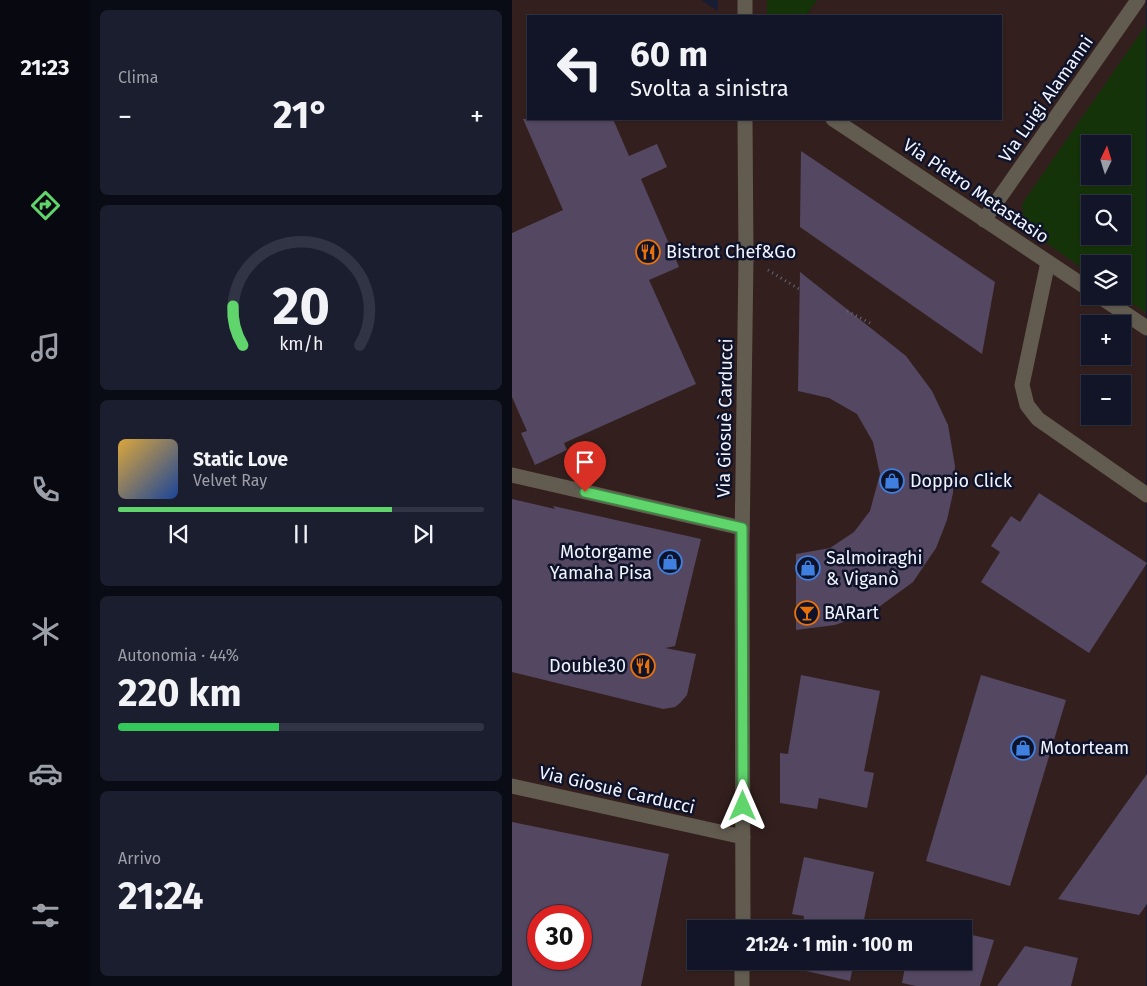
<!DOCTYPE html>
<html lang="it">
<head>
<meta charset="utf-8">
<style>
  body { margin:0; font-family:"Fira Sans",sans-serif; background:#1b1e2f; color:#f1f3f6; height:100vh; display:flex; flex-direction:column; font-size:19px; white-space:nowrap }
  * { box-sizing:border-box; margin:0 }
  p { font-size:16px; color:#9c9fa7 }
  .icon { flex:none; width:28px; height:28px; fill:none; stroke:currentColor; stroke-width:2; stroke-linecap:round; stroke-linejoin:round }
  .map { position:relative; flex:1; overflow:hidden }
  .panel { display:flex; flex-direction:column; gap:10px; padding:10px; background:#0a0c15; width:422px }
  .panel>* { flex:none }
  .top-card { position:absolute; left:15px; top:15px; width:475px; height:105px; border-radius:0px; box-shadow:0 1px 4px #0004,0 0 0 1px #313444; background:#121527; color:#f1f3f6; overflow:hidden }
  .needle { width:32px; rotate:4deg }
  .tools { position:absolute; left:569px; top:135px; display:grid; gap:10px }
  .tools a { display:grid; place-items:center; width:50px; height:50px; border-radius:0px; background:#121527; box-shadow:0 1px 4px #0004,0 0 0 1px #313444; font-size:25px }
  .speed { position:absolute; left:15px; top:905px; display:flex; gap:10px; font-size:25px; font-weight:700; text-align:center }
  .speed>* { display:grid; place-content:center; width:65px; height:65px; border-radius:50%; background:#121527; box-shadow:0 1px 4px #0004,0 0 0 1px #313444; line-height:1 }
  .speed .limit { border:8px solid #d22; background:#fff; color:#111 }
  .pin { position:absolute; display:grid; place-items:center; width:42px; height:42px; color:#fff; margin:-51px -21px; border-radius:50% 50% 50% 0; rotate:-45deg; box-shadow:0 0 5px #0007 }
  .pin .icon { rotate:45deg }
  .me { position:absolute; width:55px; margin:-28px; rotate:0deg; stroke-linejoin:round; filter:drop-shadow(0 0 4px #0008) }
  .turn { display:flex; align-items:center; gap:18px; height:105px; padding:0 20px; font-size:22px }
  .turn .icon { width:65px; height:65px; stroke-width:2.5 }
  .turn b { display:block; font-size:35px; line-height:42px }
  .big { font-size:38px; font-weight:700; line-height:1.1 }
  .panel .tile { flex:1; display:flex; flex-direction:column; justify-content:center; gap:8px; min-width:0; padding:0 18px; border-radius:8px; background:#1b1e2f }
  .panel .dial { align-items:center; gap:0 }
  .dial svg { height:130px; overflow:visible; fill:none; stroke:#313444; stroke-width:7; stroke-linecap:round; text-anchor:middle }
  .dial text { fill:#f1f3f6; stroke:none }
  .song { display:flex; align-items:center; gap:15px }
  .cover { width:60px; height:60px; border-radius:8px; background:linear-gradient(135deg,hsl(40 70% 55%),hsl(220 70% 35%)) }
  .played { height:5px; border-radius:2px; background:linear-gradient(90deg,#5fd56b 75%,#313444 75%) }
  .keys { display:flex; justify-content:space-around; direction:ltr }
  .heat { display:flex; justify-content:space-between; align-items:center; font-size:28px; direction:ltr }
  .charge { height:8px; border-radius:4px; background:linear-gradient(90deg,#34c759 44%,#313444 0) }
  .trip { position:absolute; left:175px; top:920px; width:285px; height:50px; border-radius:0px; background:#121527; box-shadow:0 1px 4px #0004,0 0 0 1px #313444; font-weight:700; line-height:50px; text-align:center }
  main { display:flex; flex:1; min-height:0 }
  .tab-bar { display:flex; flex-direction:column; width:90px; justify-content:space-around; align-items:center; background:#070810; color:#9c9fa7 }
  .tab-bar .icon { width:35px; height:35px }
  .tab-bar .on { color:#5fd56b }
  .tab-bar b { font-size:22px; color:#f1f3f6 }
  .map>svg:first-child { display:block }
</style>
</head>
<body>
<main>
<nav class="tab-bar">
<b>21:23</b>
<svg class="icon on" aria-label="directions" viewBox="0 0 24 24"><path d="M12 3l9 9-9 9-9-9zM9 14v-3h6M13 9l2 2-2 2"/></svg>
<svg class="icon" aria-label="music" viewBox="0 0 24 24"><path d="M9 18V5l10-2v13"/><circle cx="6" cy="18" r="3"/><circle cx="16" cy="16" r="3"/></svg>
<svg class="icon" aria-label="phone" viewBox="0 0 24 24"><path d="M5 4h4l2 5-3 2q2 4 5 5l2-3 5 2v4C11 20 4 13 5 4z"/></svg>
<svg class="icon" aria-label="climate" viewBox="0 0 24 24"><path d="M12 3v18M4 7l16 10M4 17L20 7"/></svg>
<svg class="icon" aria-label="car" viewBox="0 0 24 24"><path d="M5 17H2v-5l4-1 3-4h7l3 4 3 1v5h-3M9 17h6M6 11h13"/><circle cx="7" cy="17" r="2"/><circle cx="17" cy="17" r="2"/></svg>
<svg class="icon" aria-label="filters" viewBox="0 0 24 24"><path d="M4 7h16M4 17h16"/><circle cx="9" cy="7" r="2"/><circle cx="15" cy="17" r="2"/></svg>
</nav>
<section class="panel">
<div class="tile"><p>Clima</p>
<div class="heat"><a>−</a><b class="big">21°</b><a>+</a></div>
</div>
<div class="tile dial"><svg viewBox="0 0 100 80">
<path d="M14 69A42 42 0 1 1 86 69"/>
<path d="M14 69A42 42 0 0 1 8 45" stroke="#5fd56b"/>
<text x="50" y="56" font-size="32" font-weight="700">20</text>
<text x="50" y="72" font-size="11">km/h</text>
</svg></div>
<div class="tile">
<div class="song"><i class="cover"></i><div><b>Static Love</b><p>Velvet Ray</p></div></div>
<div class="played"></div>
<div class="keys"><svg class="icon" aria-label="previous" viewBox="0 0 24 24"><path d="M18 5L8 12l10 7zM5 5v14"/></svg><svg class="icon" aria-label="pause" viewBox="0 0 24 24"><path d="M8 5v14M16 5v14"/></svg><svg class="icon" aria-label="next" viewBox="0 0 24 24"><path d="M6 5l10 7-10 7zM19 5v14"/></svg></div>
</div>
<div class="tile"><p>Autonomia · 44%</p><b class="big">220 km</b><div class="charge"></div></div>
<div class="tile"><p>Arrivo</p><b class="big">21:24</b></div>
</section>
<div class="map">
<svg width="635" height="986" viewBox="0 0 635 986">
  <rect width="100%" height="100%" fill="#181c34"/>
  <path fill="#33201e" fill-rule="evenodd" d="M0 0H189L206 11V0H255V16H16V119H489V16H294L305 0H634V986H0ZM578 144H610V176H578ZM578 204H610V236H578ZM578 264H610V296H578ZM578 324H610V356H578ZM578 384H610V416H578ZM26 916H69V959H26ZM184 929H451V961H184Z"/>
  <g fill="#153308" fill-rule="evenodd">
    <polygon points="255,0 305,0 294,16 255,16"/>
    <path d="M634 25V313L610 296V264H578L577 273 513 228 510 204ZM578 144H610V176H578ZM578 204H610V236H578Z"/>
  </g>
  <g fill="#544762" fill-rule="evenodd">
    <polygon points="11,119 101,119 117,156 145,144 155,167 129,179 167,267 137,280 184,384 52,443 55,450 23,465 9,433 15,431 0,397 0,233 51,210"/>
    <polygon points="289,151 483,282 470,354 288,227"/>
    <polygon points="288,272 394,356 420,391 436,425 443,466 441,493 435,520 424,548 401,582 360,612 323,625 284,630 284,554 318,548 342,532 358,511 368,474 361,442 345,414 317,398 286,391"/>
    <polygon points="527,493 635,563 577,653 469,582 488,552 479,546 499,516 508,522"/>
    <polygon points="0,499 43,509 41,506 189,539 163,646 153,648 184,654 175,695 168,703 163,707 151,709 0,672"/>
    <polygon points="289,675 368,691 352,771 362,773 355,808 307,798 305,809 268,803 268,753 276,754"/>
    <polygon points="469,675 554,700 498,886 414,861"/>
    <polygon points="635,774 635,904 627,915 546,899"/>
    <path d="M0 822 157 854 129 986H0ZM26 916H69V959H26Z"/>
    <polygon points="292,857 362,872 350,929 290,929 292,916 280,914"/>
    <polygon points="451,933 482,940 468,986 404,986 390,983 394,961 451,961"/>
    <polygon points="513,946 566,958 559,986 485,986"/>
    <polygon points="282,961 342,961 338,981 281,968"/>
  </g>
  <g fill="none" stroke-linecap="round" stroke-linejoin="round">
    <g stroke="#63677a" stroke-width="3" stroke-dasharray="1 4" stroke-linecap="butt">
      <polyline points="256,270 287,289"/>
      <polyline points="335,311 358,323"/>
    </g>
    <polyline stroke="#625c50" stroke-width="15" points="0,475 230,528"/>
    <g stroke="#625c50" stroke-width="15">
      <polyline points="233,16 233,0"/>
      <polyline points="321,119 578,290"/>
      <polyline points="472,220 626,0"/>
      <polyline points="536,262 510,385 515,405 526,419 635,495"/>
      <polyline points="587,296 635,328"/>
      <polyline points="0,786 231,837"/>
      <polyline points="231,929 230,545 234,258 233,119"/>
      <polyline points="230,986 230,961"/>
    </g>
  </g>
  <g fill="none" stroke-linecap="round" stroke-linejoin="round">
    <g stroke="#3e8a46" stroke-width="12">
      <polyline id="route" points="73,492 230,528 231,806"/>
    </g>
    <use href="#route" stroke="#5fd56b" stroke-width="9"/>
  </g>
  <defs>
    <g id="restaurant-ring" transform="scale(1.25)"><circle r="9.5" fill="#0f132a" stroke="#e8710a" stroke-width="1.5"/><path d="M-5-6h1v4h1v-4h1v4h1v-4h1v5L-1.5 .5V6h-2V.5L-5-1ZM5-6V6H3V1.5H1.5Q1.5-4 5-6Z" fill="#e8710a"/></g>
    <g id="shop-ring" transform="scale(1.25)"><circle r="9.5" fill="#0f132a" stroke="#3f7fe0" stroke-width="1.5"/><path d="M-5-2.5h2.3a2.7 3.5 0 0 1 5.4 0H5L5.5 6h-11ZM-1.5-2.5h3a1.5 2.3 0 0 0-3 0Z" fill="#3f7fe0"/></g>
    <g id="bar-ring" transform="scale(1.25)"><circle r="9.5" fill="#0f132a" stroke="#e8710a" stroke-width="1.5"/><path d="M-6-5H6L.8 .8V4.5H3.5V6h-7V4.5H-.8V.8Z" fill="#e8710a"/></g>
  </defs>
  <g fill-rule="evenodd">
    <use href="#restaurant-ring" x="136" y="252"/>
    <use href="#shop-ring" x="380" y="481"/>
    <use href="#shop-ring" x="158" y="562"/>
    <use href="#shop-ring" x="296" y="568"/>
    <use href="#bar-ring" x="295" y="613"/>
    <use href="#restaurant-ring" x="131" y="666"/>
    <use href="#shop-ring" x="511" y="748"/>
  </g>
  <g text-anchor="middle" stroke-width="5" stroke-linejoin="round" paint-order="stroke">
    <g font-size="18" fill="#f1f4fe" stroke="#0f132a">
      <text transform="translate(534 99) rotate(-55)" y="6">Via Luigi Alamanni</text>
      <text transform="translate(464 191) rotate(34)" y="6">Via Pietro Metastasio</text>
      <text transform="translate(213 418) rotate(-89)" y="6">Via Giosuè Carducci</text>
      <text transform="translate(105 790) rotate(13)" y="6">Via Giosuè Carducci</text>
    </g>
    <g font-size="18" fill="#f1f4fe" stroke="#0f132a" text-anchor="start">
      <text x="154" y="258">Bistrot Chef&amp;Go</text>
      <text x="398" y="487">Doppio Click</text>
      <text x="140" y="558" text-anchor="end">Motorgame<tspan x="140" dy="21">Yamaha Pisa</tspan></text>
      <text x="314" y="564">Salmoiraghi<tspan x="314" dy="21">&amp; Viganò</tspan></text>
      <text x="312" y="619">BARart</text>
      <text x="114" y="672" text-anchor="end">Double30</text>
      <text x="528" y="754">Motorteam</text>
    </g>
  </g>
</svg>
<div class="tools">
<a><svg class="needle" viewBox="-14 -14 28 28"><path d="M0-13l5 13h-10z" fill="#e53935"/><path d="M0 13l5-13h-10z" fill="#9c9fa7"/></svg></a>
<a><svg class="icon" aria-label="search" viewBox="0 0 24 24"><circle cx="10" cy="10" r="6"/><path d="M15 15l6 6"/></svg></a>
<a><svg class="icon" aria-label="layers" viewBox="0 0 24 24"><path d="M12 4l9 5-9 5-9-5zM3 14l9 5 9-5"/></svg></a>
<a>+</a>
<a>−</a>
</div>
<div class="speed"><div class="limit">30</div></div>
<div class="pin" style="left:73px;top:492px;background:#d93025"><svg class="icon" aria-label="arrive" viewBox="0 0 24 24"><path d="M6 21V4h12l-3 4 3 4H6"/></svg></div>
<svg class="me" style="left:231px;top:806px" viewBox="-20 -20 40 40"><path d="M0-17L14 15 0 8-14 15z" fill="#5fd56b" stroke="#fff" stroke-width="4"/></svg>
<div class="trip">21:24 · 1 min · 100 m</div>
<div class="top-card">
<div class="turn"><svg class="icon" aria-label="left" viewBox="0 0 24 24"><path d="M17 20v-9H6M10 6l-5 5 5 5"/></svg><div><b>60 m</b>Svolta a sinistra</div></div>
</div>
</div>
</main>
</body>
</html>
